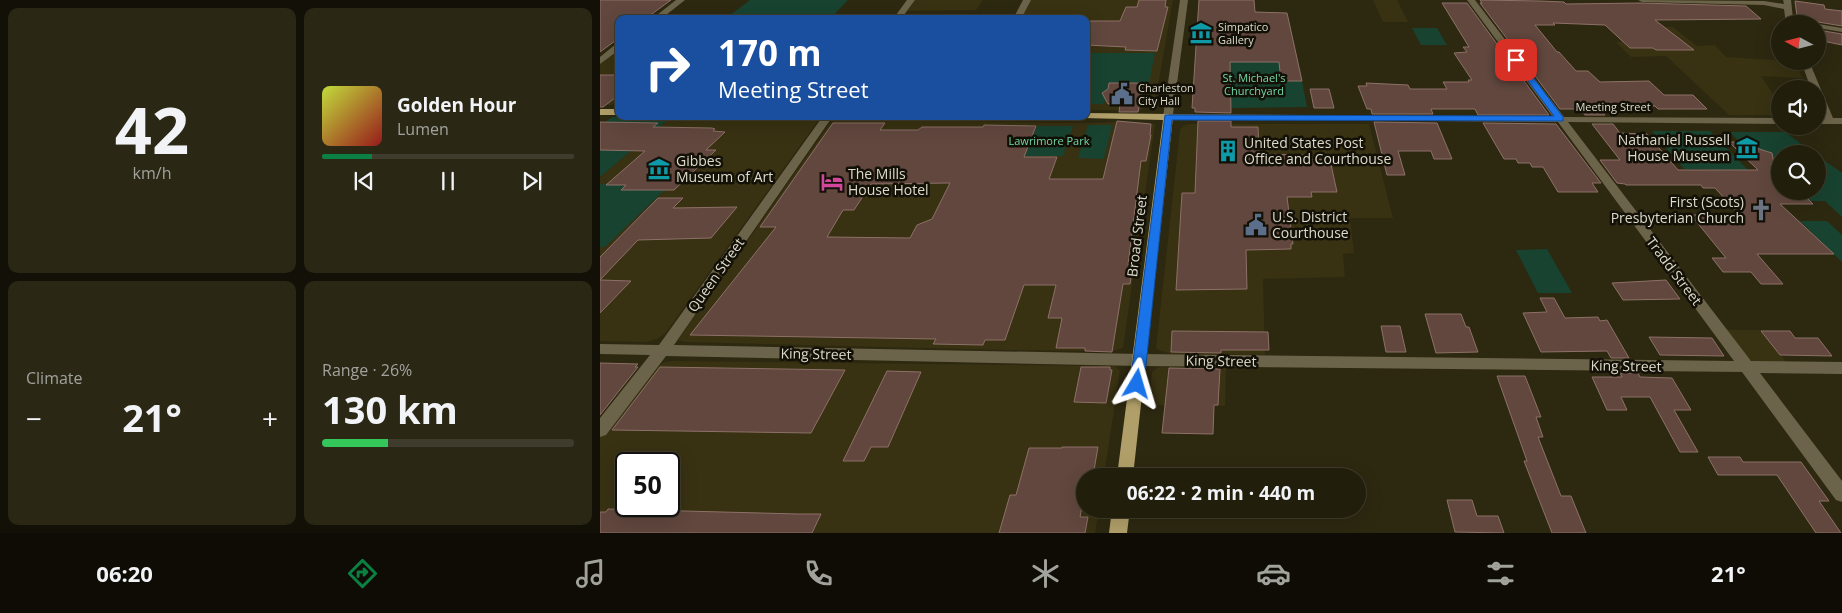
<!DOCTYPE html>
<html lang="en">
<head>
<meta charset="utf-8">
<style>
  body { margin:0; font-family:"Open Sans",sans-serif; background:#2a2715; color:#f1f3f6; height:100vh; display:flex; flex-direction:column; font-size:19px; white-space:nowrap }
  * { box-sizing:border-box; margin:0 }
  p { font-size:16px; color:#a2a29d }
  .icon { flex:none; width:28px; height:28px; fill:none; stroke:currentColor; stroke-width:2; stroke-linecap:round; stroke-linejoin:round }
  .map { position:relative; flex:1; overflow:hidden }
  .details { display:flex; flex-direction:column; gap:8px; padding:8px; background:#131007; width:600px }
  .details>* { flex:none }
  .hud { position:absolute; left:15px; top:15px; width:475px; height:105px; border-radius:10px; box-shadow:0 5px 20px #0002,0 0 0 1px #3f3c2d; background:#1a4fa0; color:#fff; overflow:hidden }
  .needle { width:32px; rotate:277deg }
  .controls { position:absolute; left:1171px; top:15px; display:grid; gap:10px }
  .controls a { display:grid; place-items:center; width:55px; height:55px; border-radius:50%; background:#221e0c; box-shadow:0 5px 20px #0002,0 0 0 1px #3f3c2d; font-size:25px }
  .speed { position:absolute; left:15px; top:452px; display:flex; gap:10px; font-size:25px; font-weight:700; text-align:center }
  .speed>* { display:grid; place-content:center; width:65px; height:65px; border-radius:50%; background:#221e0c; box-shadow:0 5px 20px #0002,0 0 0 1px #3f3c2d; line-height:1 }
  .speed .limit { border:2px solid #111; border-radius:8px; background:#fff; color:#111 }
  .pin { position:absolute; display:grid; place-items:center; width:42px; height:42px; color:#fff; margin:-21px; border-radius:10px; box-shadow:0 2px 8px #0006 }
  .me { position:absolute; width:55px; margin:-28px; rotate:7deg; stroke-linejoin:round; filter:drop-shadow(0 0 4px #0008) }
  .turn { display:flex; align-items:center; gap:18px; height:105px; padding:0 20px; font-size:22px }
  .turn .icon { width:65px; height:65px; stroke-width:2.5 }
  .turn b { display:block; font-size:35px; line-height:42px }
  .big { font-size:38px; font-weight:700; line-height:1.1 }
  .details .widget { flex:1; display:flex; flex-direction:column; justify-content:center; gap:8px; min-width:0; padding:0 18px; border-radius:10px; background:#2a2715 }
  .details .dial { align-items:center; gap:0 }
  .dial b { font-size:65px; line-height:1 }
  .song { display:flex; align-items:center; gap:15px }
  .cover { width:60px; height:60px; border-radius:8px; background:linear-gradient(135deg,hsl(70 70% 55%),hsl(0 70% 35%)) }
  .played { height:5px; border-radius:2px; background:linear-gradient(90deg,#0b8043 20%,#3f3c2d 20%) }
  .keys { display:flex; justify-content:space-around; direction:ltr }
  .heat { display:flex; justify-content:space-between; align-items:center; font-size:28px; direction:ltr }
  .charge { height:8px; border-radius:4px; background:linear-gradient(90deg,#34c759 26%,#3f3c2d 0) }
  .details .tiles { flex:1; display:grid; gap:8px; grid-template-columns:repeat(2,1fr) }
  .trip { position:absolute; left:476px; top:468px; width:290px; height:50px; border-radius:25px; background:#221e0c; box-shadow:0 5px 20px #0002,0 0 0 1px #3f3c2d; font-weight:700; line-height:50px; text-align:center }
  .menu { display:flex; height:80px; justify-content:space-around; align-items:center; background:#0e0c05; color:#a2a29d }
  .menu .icon { width:35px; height:35px }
  .menu .active { color:#0b8043 }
  .menu b { font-size:22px; color:#f1f3f6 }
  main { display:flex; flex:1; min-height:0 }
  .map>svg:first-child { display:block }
</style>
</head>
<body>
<main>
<section class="details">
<div class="tiles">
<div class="widget dial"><b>42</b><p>km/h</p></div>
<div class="widget">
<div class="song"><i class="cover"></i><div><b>Golden Hour</b><p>Lumen</p></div></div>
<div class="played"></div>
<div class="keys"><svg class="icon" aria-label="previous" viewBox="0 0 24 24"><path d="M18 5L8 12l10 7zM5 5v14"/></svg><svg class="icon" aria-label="pause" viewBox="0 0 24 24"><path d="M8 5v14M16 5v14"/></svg><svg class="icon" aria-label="next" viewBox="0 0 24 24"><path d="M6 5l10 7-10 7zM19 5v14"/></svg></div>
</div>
<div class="widget"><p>Climate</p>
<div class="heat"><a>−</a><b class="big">21°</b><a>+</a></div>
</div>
<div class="widget"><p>Range · 26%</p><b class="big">130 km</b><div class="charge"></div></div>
</div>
</section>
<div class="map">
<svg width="1242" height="533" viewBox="0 0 1242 533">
  <rect width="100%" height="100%" fill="#2d2810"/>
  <g fill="#383112" fill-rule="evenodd">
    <polygon points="315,0 383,0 376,10 307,11"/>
    <polygon points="430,0 573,0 555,103 540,110 486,110 486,19 421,19"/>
    <polygon points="773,0 797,0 808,22 783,22"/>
    <polygon points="1029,27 1073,27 1097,46 1115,45 1126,57 1195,61 1202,78 1161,76 1180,105 1180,115 1129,115 1066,56 1031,57 1016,42 1022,42 1020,40 1042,40"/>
    <polygon points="19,50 19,100 12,105 0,105 0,64"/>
    <polygon points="70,118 213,119 217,120 217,122 65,334 57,339 47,342 0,341 0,177"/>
    <polygon points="239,119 475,123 543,122 555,124 523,348 513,351 405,350 85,342 78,340 230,123 233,120"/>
    <polygon points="590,124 769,124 793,218 750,218 754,253 743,254 745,277 663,279 665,355 571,354 556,349 580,130 583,126"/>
    <polygon points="1125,330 1162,330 1187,363 1154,362 1147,358"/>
    <path d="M75 361 515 366 520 371 504 476H485V509H499L495 533H0V437L56 367 65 362ZM26 464H69V506H26Z"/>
    <polygon points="559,367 626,368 625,406 549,405 552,372"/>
  </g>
  <g fill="#184330">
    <polygon points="150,0 248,0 230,19 125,19"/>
    <polygon points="812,28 837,28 847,45 821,45"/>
    <polygon points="486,53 555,53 549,83 509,83 507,90 503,93 506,97 504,104 486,104"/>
    <polygon points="597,61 679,62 682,81 702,81 707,107 631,108"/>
    <polygon points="12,117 70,118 0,177 0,126"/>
    <polygon points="488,125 512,125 504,159 478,158"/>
    <polygon points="437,126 473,126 463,156 425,156"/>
    <polygon points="1052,131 1110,131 1148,170 1084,169"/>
    <polygon points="1130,132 1185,132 1215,154 1180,154 1180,179 1171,164 1172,153 1156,148 1150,142 1139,142"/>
    <polygon points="1218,156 1242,173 1242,217 1225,201 1211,201 1200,191 1218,191"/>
    <polygon points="0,184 28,184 22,190 71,184 5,247 0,247"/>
    <polygon points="1200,221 1227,221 1242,235 1242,262"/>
    <polygon points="947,249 972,293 938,293 916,250"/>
  </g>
  <g fill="#61473e" stroke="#8d7167" fill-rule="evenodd">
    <polygon points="0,0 71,0 45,19 19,19 19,38 0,52"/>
    <polygon points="539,0 566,0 565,7 568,7 557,51 525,50 526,47 486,45 486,21 520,21 526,7 537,7"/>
    <polygon points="599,0 654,0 655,12 687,13 702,81 681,81 679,62 630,62 631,113 595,112 595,108 592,108"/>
    <polygon points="880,0 940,1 964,2 966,4 1040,3 1146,6 1161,19 1055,20 1094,50 1056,50 1053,48 1030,48 1005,25 953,23 955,25 935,25 957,52 959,52 976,71 988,71 1000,82 1049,81 1064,95 1093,95 1107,109 1058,109 1055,106 998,106 1005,115 985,115 980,109 960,109 880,3 882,3"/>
    <polygon points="1195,1 1224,5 1225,9 1242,11 1242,26 1218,22 1213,24 1197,16"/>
    <polygon points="842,3 867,3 949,115 878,115 875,109 831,109 833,114 772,114 771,109 767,109 758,86 767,86 766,83 808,85 810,89 847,89 843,82 869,82 868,80 872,80 854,53 867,52 863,47 869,47"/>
    <polygon points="1218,30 1242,34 1242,45 1218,40"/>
    <polygon points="0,75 19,75 19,95 3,107 0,107"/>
    <polygon points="509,83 544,83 538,112 519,112 520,104 508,104 502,93 508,89"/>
    <polygon points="710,89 729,89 734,108 714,108"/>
    <path d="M517 121 551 124 550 135H551L546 161H541L528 265H533L530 284H523L512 352 485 351V348H456L462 318H448L456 285H424L405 340H385L383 345 333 344 336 339 90 335 176 227H160L233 123H285L280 130H318L322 127H383L384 125 436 126 424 157H457L449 179H503ZM350 183 332 219 317 225 310 238 227 237 243 210H254L271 184Z"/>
    <polygon points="598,121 631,121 631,127 658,127 659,154 705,155 706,159 730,160 737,192 711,192 712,197 687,197 693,244 691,244 691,249 646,250 647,289 576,290 582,193 595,193"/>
    <polygon points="0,122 58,123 53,127 112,128 115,129 113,131 125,132 106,150 116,150 74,190 21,190 26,185 6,185 45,151 0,150"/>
    <polygon points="774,122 837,123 852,159 834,159 831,151 798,151 805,175 787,175"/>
    <polygon points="883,123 956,124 1001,183 992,183 998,192 958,192 943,167 932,167 930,163 918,163 916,159 904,159"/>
    <polygon points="992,124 1013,124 1020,133 1047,134 1078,170 1158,170 1129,142 1139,142 1143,138 1156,148 1172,153 1174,164 1171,164 1180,172 1180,191 1200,191 1213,204 1180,204 1234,254 1157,254 1183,284 1161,284 1151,272 1123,272 1112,258 1126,258 1091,215 1140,215 1115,188 1103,188 1101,185 1026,185 1025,184 1017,183 1000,160 1020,160"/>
    <polygon points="58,198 83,198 73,208 137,207 111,238 38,240 0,280 31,281 0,313 0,257"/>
    <polygon points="1066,280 1080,299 1023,300 1012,283"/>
    <polygon points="940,298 954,298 965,318 998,317 1000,321 1007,320 1029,358 1011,358 1007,351 941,352 923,313 947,312"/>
    <polygon points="825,314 861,314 866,327 869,327 878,352 836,353"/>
    <polygon points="781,326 800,326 806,352 786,352"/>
    <polygon points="572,331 668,332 669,350 621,350 621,353 571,352"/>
    <polygon points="1161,331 1190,331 1195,338 1218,338 1232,356 1180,355"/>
    <polygon points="1049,337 1112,338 1124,356 1060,355"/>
    <polygon points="0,363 38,364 35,367 38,367 0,415"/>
    <polygon points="60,367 245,370 211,433 12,430"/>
    <polygon points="481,367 510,367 510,370 512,370 506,403 474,402"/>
    <polygon points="569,368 620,369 618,405 614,405 613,434 562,433"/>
    <polygon points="287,371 321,372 288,447 271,447 264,461 243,461"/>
    <polygon points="1020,373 1038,373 1040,377 1072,378 1091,410 1074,410 1098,452 1080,452 1050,397 1021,397 1027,410 1007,410 992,377 1022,377"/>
    <polygon points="897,376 925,376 941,417 936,417 943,437 938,437 961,496 971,496 986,533 952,533 924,461 927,461"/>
    <polygon points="462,447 498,447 493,476 485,476 485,490 480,517 488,517 485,533 399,533 410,495 416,495 429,448 462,448"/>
    <polygon points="1108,457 1140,457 1143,462 1201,462 1229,501 1219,501 1241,533 1216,533 1177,475 1118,475"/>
    <polygon points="847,500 872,500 877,516 898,516 904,533 855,532"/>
    <polygon points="8,509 198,514 221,514 212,533 0,533 0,512 6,512"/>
  </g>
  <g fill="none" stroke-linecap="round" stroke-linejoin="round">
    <g fill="#6c644a" fill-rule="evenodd">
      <polygon points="76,0 85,0 61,19 52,19"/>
      <polygon points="307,0 315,0 301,19 293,19"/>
      <polygon points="423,0 431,0 421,19 413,19"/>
      <polygon points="580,0 588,0 573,114 953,117 867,0 875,0 964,117 1180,118 1180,124 968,122 1151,361 1242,362 1242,374 1160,373 1242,481 1242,502 1236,500 1142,372 540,366 66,356 6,435 0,437 0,418 50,355 0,354 0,344 59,345 223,116 233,116 74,345 540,354 1134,361 958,122 565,119 563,117"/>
      <polygon points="1038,0 1164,1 1184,4 1183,0 1191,0 1193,19 1211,24 1186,24 1184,9 1164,5 1042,2"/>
      <polygon points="1218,24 1242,28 1242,32 1218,28"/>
      <polygon points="16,44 19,44 19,50 0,64 0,57"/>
      <polygon points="1201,61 1209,61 1233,118 1242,118 1242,124 1218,124 1218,118 1223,118 1218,103 1218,89 1211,89"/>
    </g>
    <g fill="#b09f69" fill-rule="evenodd">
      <rect x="0" y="109" width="19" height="6"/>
      <polygon points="486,113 568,114 573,117 533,476 517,476 563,120 483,118 481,116 486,116"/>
      <polygon points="512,509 530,509 527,533 509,533"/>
    </g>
  </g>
  <polygon fill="#1a73e8" stroke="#114b97" points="914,59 919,59 963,117 963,121 572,120 544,384 542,388 537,390 532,388 530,384 565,115 954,116 914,62"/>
  <defs>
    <g id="museum-bare" transform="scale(1.725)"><path d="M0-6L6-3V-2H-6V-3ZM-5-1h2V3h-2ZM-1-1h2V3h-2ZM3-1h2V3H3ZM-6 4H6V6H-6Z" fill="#0f9aa8" stroke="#131107" stroke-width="2.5" paint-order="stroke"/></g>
    <g id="civic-bare" transform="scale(1.725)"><path d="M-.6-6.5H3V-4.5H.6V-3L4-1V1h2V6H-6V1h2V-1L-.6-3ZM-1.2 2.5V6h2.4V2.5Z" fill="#5c6f8a" stroke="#131107" stroke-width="2.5" paint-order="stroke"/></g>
    <g id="building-bare" transform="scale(1.725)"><path d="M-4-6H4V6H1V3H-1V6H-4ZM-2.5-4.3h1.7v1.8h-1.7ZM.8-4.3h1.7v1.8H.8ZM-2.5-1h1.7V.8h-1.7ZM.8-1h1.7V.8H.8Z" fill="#0f9aa8" stroke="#131107" stroke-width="2.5" paint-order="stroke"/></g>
    <g id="hotel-bare" transform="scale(1.725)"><path d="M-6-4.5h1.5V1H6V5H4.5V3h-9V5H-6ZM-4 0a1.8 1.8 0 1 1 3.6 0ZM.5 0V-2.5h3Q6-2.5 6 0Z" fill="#d1479c" stroke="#131107" stroke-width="2.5" paint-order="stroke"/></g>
    <g id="church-bare" transform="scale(1.725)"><path d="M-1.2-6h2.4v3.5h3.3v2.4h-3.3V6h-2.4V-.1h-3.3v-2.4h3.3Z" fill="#6b7280" stroke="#131107" stroke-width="2.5" paint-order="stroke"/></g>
  </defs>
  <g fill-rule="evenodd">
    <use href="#museum-bare" x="601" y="33"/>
    <use href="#civic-bare" x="522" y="94"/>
    <use href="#museum-bare" x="1147" y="148"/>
    <use href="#building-bare" x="628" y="151"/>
    <use href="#museum-bare" x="59" y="169"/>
    <use href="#hotel-bare" x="232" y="182"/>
    <use href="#church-bare" x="1161" y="210"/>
    <use href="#civic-bare" x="656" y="225"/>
  </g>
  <g text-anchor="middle" stroke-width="5" stroke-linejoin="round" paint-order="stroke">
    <g font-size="11" fill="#dddacb" stroke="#131107" text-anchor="start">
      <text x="618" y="31">Simpatico<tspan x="618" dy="13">Gallery</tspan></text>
      <text x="538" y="92">Charleston<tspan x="538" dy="13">City Hall</tspan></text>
    </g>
    <g font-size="11" fill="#73d7a8" stroke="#131107">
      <text x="654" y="82">St. Michael's<tspan x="654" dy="13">Churchyard</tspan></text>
      <text x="449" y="145">Lawrimore Park</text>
    </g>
    <g font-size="11" fill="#dddacb" stroke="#131107">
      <text x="1013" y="111">Meeting Street</text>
    </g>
    <g font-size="14" fill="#dddacb" stroke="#131107" text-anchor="start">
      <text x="1130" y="145" text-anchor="end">Nathaniel Russell<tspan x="1130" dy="16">House Museum</tspan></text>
      <text x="644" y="148">United States Post<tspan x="644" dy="16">Office and Courthouse</tspan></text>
      <text x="76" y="166">Gibbes<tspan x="76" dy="16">Museum of Art</tspan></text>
      <text x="248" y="179">The Mills<tspan x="248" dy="16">House Hotel</tspan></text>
      <text x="1144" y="207" text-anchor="end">First (Scots)<tspan x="1144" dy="16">Presbyterian Church</tspan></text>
      <text x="672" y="222">U.S. District<tspan x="672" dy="16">Courthouse</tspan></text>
    </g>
    <g font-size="14" fill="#dddacb" stroke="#131107">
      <text transform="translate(537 236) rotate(-83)" y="5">Broad Street</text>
      <text transform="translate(1074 271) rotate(53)" y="5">Tradd Street</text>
      <text transform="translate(116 275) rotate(-55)" y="5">Queen Street</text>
      <text transform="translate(216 354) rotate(1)" y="5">King Street</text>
      <text transform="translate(621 361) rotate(1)" y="5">King Street</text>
      <text transform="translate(1026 366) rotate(1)" y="5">King Street</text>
    </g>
  </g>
</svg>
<div class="controls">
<a><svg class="needle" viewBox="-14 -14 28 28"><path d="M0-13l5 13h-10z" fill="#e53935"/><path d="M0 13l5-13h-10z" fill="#a2a29d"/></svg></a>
<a><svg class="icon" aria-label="sound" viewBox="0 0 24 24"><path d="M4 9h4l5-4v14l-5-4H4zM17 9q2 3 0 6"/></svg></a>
<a><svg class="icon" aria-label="search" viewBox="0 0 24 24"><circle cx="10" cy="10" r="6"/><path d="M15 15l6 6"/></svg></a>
</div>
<div class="speed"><div class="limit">50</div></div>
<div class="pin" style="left:916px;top:60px;background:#d93025"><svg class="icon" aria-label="arrive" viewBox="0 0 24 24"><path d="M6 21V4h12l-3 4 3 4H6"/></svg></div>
<svg class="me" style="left:537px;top:384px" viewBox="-20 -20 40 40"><path d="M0-17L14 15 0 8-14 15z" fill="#1a73e8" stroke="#fff" stroke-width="4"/></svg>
<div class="trip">06:22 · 2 min · 440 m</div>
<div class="hud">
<div class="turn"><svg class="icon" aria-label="right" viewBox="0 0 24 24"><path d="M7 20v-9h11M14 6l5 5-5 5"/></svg><div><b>170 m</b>Meeting Street</div></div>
</div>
</div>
</main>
<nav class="menu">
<b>06:20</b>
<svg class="icon active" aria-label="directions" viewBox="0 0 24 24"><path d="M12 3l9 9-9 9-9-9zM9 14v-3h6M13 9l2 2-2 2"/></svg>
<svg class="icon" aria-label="music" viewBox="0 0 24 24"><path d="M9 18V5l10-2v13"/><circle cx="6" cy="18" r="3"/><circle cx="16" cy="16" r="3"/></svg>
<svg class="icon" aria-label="phone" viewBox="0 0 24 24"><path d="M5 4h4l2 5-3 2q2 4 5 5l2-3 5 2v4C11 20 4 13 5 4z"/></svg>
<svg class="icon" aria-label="climate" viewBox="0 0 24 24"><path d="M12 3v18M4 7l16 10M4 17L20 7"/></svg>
<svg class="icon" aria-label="car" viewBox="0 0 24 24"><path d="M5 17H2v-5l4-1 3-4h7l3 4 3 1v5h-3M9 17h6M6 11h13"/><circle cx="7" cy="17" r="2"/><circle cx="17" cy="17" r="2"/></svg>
<svg class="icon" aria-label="filters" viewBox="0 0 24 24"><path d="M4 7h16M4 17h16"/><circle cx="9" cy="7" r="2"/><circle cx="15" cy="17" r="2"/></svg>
<b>21°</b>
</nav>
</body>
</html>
